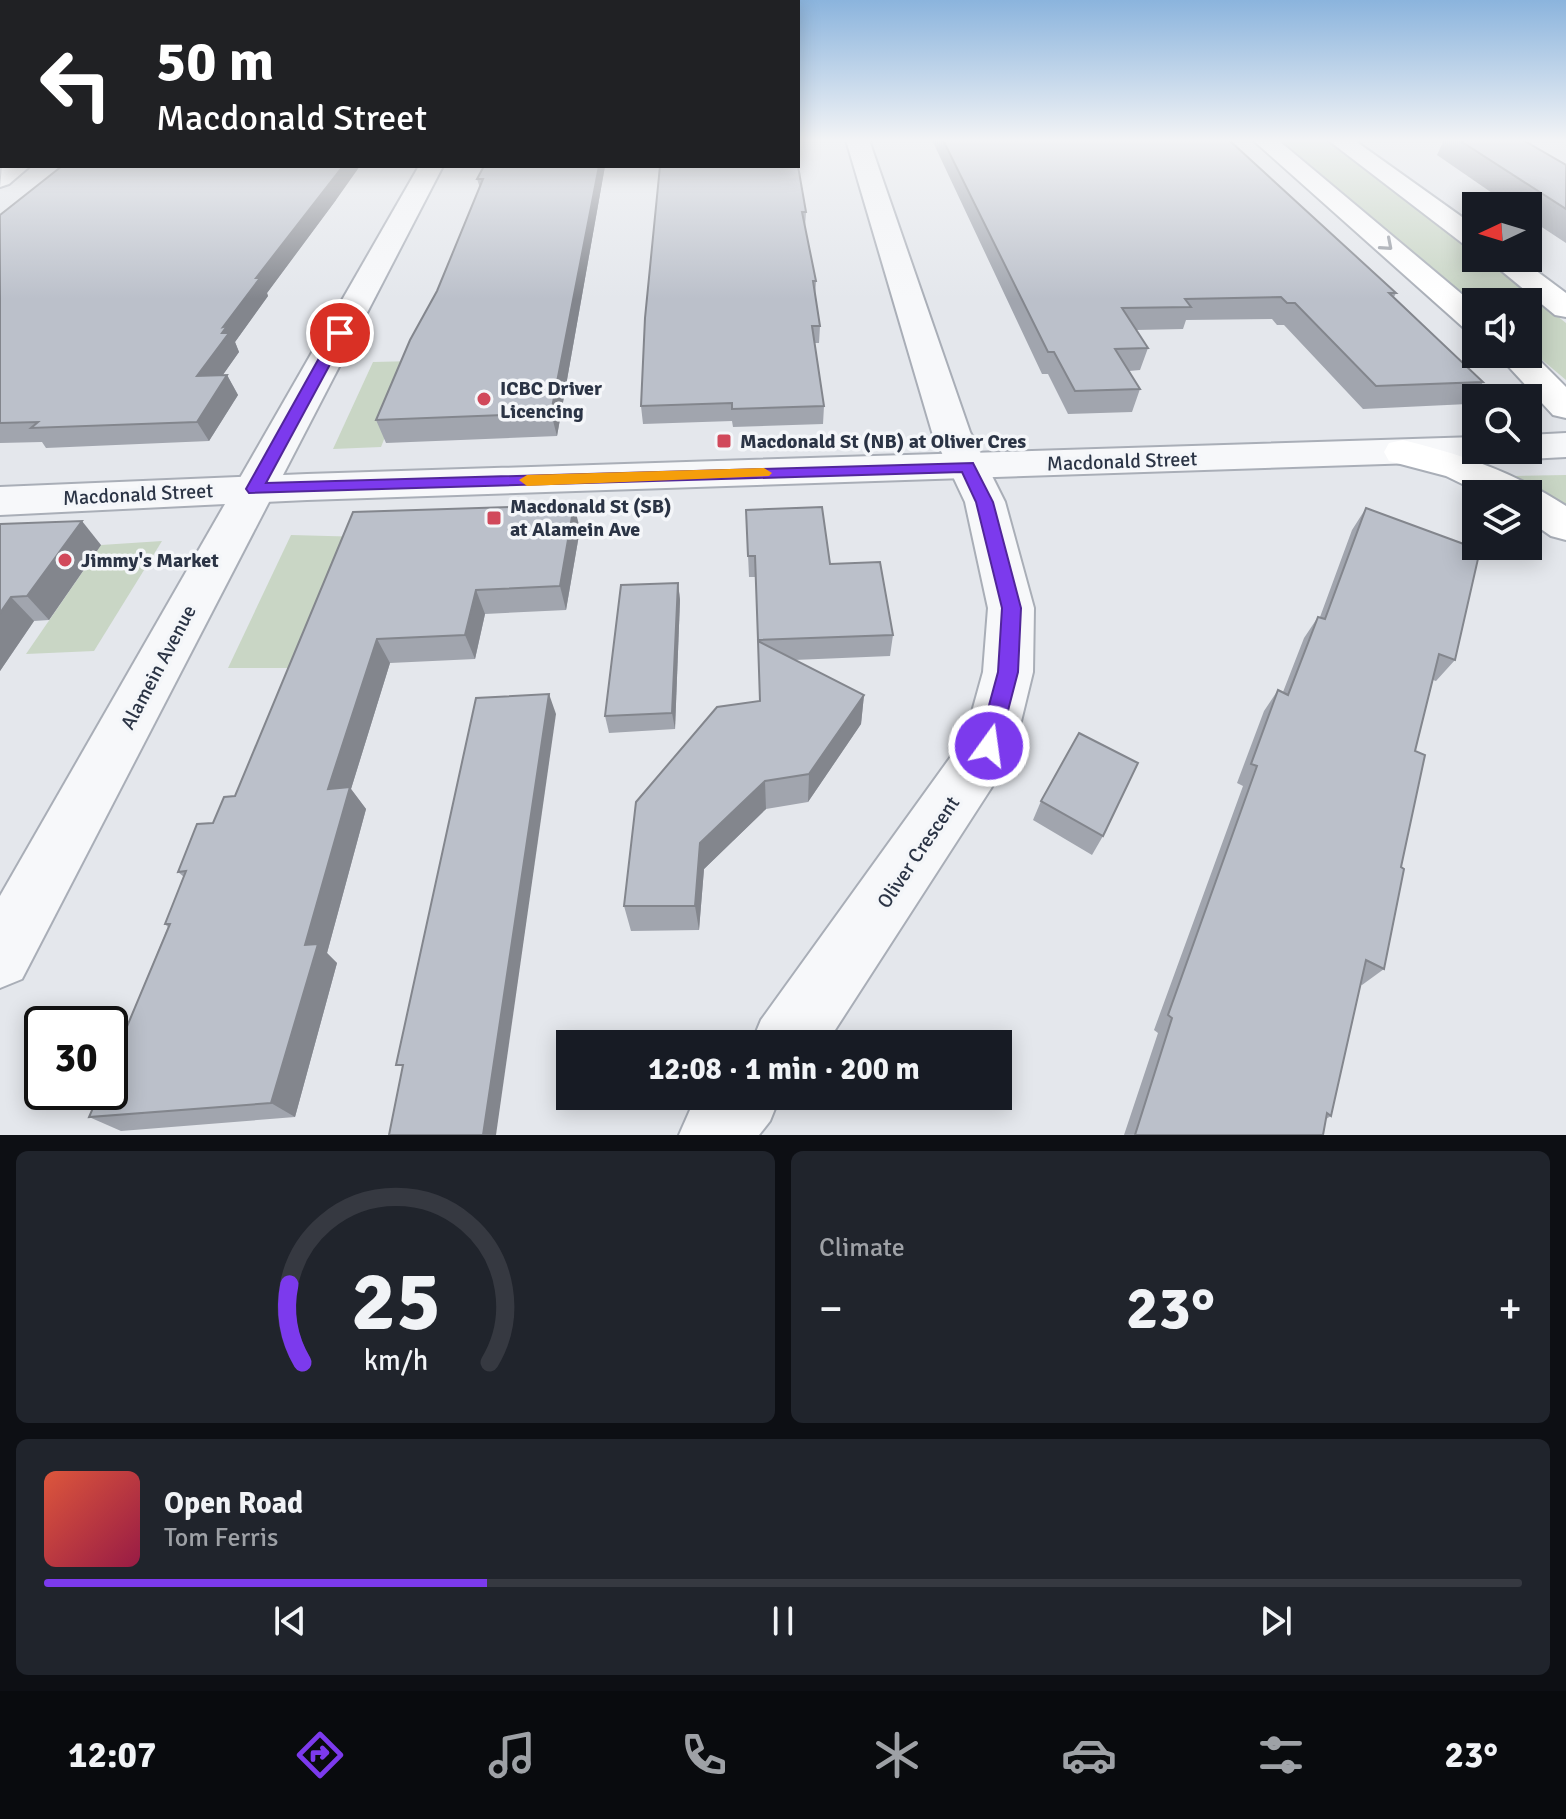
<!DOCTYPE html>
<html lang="en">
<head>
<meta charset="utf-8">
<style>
  body { margin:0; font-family:Signika,sans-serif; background:#20242c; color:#f1f3f6; height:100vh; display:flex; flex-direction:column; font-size:30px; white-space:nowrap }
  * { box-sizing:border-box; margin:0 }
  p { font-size:26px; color:#9ea1a6 }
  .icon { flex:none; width:44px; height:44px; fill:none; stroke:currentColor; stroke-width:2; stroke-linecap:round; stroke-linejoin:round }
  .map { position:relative; height:1135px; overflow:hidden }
  .sheet { display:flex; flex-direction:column; gap:16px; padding:16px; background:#0d0f14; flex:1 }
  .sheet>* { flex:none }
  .hud { position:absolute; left:0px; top:0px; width:800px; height:168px; box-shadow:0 4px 20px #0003; background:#202124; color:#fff; overflow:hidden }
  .needle { width:52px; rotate:266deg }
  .buttons { position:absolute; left:1462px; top:192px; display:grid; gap:16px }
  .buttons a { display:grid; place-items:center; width:80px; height:80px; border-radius:0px; background:#171b24; box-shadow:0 4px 20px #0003; font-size:40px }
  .speed { position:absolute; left:24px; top:1006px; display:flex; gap:16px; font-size:40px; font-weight:700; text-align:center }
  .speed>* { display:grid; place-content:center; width:104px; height:104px; border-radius:50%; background:#171b24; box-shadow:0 4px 20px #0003; line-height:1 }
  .speed .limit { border:4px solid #111; border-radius:12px; background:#fff; color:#111 }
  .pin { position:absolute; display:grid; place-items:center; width:68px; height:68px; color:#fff; margin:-34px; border:4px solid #fff; border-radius:50%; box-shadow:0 2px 8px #0007 }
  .me { position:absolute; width:88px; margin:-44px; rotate:14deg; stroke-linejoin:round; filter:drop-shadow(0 0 6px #0008) }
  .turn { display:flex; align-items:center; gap:28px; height:168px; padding:0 24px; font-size:36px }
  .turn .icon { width:104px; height:104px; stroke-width:2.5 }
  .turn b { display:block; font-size:56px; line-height:68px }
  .big { font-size:60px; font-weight:800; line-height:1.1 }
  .sheet .tile { flex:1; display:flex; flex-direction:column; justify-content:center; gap:12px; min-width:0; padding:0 28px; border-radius:12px; background:#20242c }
  .sheet .dial { align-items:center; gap:0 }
  .dial svg { height:208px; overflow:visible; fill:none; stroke:#363941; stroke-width:7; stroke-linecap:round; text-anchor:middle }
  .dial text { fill:#f1f3f6; stroke:none }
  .song { display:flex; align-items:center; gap:24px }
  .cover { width:96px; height:96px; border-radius:12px; background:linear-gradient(135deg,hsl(10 70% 55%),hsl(340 70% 35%)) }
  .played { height:8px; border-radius:4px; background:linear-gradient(90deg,#7c3aed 30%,#363941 30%) }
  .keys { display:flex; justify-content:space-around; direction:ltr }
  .heat { display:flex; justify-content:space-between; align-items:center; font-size:44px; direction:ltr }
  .sheet .tiles { flex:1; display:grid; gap:16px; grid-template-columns:1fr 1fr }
  .tile:last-child { grid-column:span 2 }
  .trip { position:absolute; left:556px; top:1030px; width:456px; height:80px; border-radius:0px; background:#171b24; box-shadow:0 4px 20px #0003; font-weight:800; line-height:80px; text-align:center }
  .dock { display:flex; height:128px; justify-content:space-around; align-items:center; background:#090b0e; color:#9ea1a6 }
  .dock .icon { width:56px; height:56px }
  .dock .on { color:#7c3aed }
  .dock b { font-size:36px; color:#f1f3f6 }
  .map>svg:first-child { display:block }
</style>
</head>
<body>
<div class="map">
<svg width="1566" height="1135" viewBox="0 0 1566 1135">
  <rect width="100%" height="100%" fill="#e4e7ec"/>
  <g fill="#c9d6c5">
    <polygon points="1276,140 1329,140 1476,252 1476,258 1484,258 1566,323 1566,380 1528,348 1528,302 1476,302 1476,306"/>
    <polygon points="415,361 381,447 333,449 373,362"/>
    <polygon points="1566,475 1566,509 1514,478 1514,476"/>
    <polygon points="291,535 365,537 310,668 228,668"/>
    <polygon points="162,541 94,651 26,654 101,545"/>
  </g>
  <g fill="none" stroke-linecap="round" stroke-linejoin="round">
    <g stroke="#a9aeb7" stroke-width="4">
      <g id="minor">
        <polygon points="846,140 869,140 970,432 1005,502 1034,608 1033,672 1015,746 1008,762 826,1044 751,1044 761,1020 965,737 983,672 988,608 965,502 932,432"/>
        <polygon points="2,166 30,166 9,184 0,187"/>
        <polygon points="419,166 443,166 22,979 0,988 0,896"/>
        <polygon points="701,1096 780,1096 770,1121 759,1135 679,1135 690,1110"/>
      </g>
    </g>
    <g stroke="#a9aeb7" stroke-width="4">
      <g id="tertiary">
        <polygon points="1566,433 1566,457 1528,459 1515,455 1511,450 1528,450 1528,435"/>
        <polygon points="1476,437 1476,450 1494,450 1490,457 1476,461 307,500 0,515 0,487 307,474"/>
      </g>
    </g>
    <g stroke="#a9aeb7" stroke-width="4">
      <g id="secondary">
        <polygon points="1253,140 1278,140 1476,306 1476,332 1465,329"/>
        <polygon points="1328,140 1354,140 1476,227 1476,248 1466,246"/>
        <polygon points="1486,258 1519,258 1566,293 1566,317 1555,315"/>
        <polygon points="1528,349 1566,387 1566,418 1553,415 1497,354 1528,354"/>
        <path d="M1403 440C1463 455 1514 472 1566 506V540L1551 536 1528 520V494H1483L1446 476 1389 461 1384 452 1389 443Z"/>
      </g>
    </g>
    <use href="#minor" fill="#f7f8fa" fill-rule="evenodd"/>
    <use href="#tertiary" fill="#f7f8fa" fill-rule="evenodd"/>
    <use href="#secondary" fill="#fff" fill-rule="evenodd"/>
  </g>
  <g fill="#a1a5ae">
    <polygon points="932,140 1229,140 1396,293 1394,297 1483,382 1468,404 1363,409 1284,325 1277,325 1272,319 1186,320 1183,329 1136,330 1148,348 1140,370 1129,371 1140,389 1132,412 1068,414 1048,374 1042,374"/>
    <polygon points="1444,140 1523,140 1566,165 1566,243 1528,218 1528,206 1511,206 1437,155"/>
    <polygon points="605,166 557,436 386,443 376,420 437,291 480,188 477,179"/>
    <polygon points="660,166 806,212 805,228 816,281 815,298 820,326 819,343 814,343 824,406 823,424 733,427 732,421 643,424 641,406"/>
    <polygon points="336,200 267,293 268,296 235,342 239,352 222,376 227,375 238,395 209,441 46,448 42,442 0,443 0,215"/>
    <polygon points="1366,508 1455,660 1436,681 1433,680 1415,751 1401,867 1384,969 1362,985 1360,984 1331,1116 1326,1119 1323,1135 1124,1135 1158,1033 1154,1030 1243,786 1237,783 1264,711 1278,690 1283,692 1304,638 1318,617 1320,617 1352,530"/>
    <polygon points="746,510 830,564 893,635 890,656 794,660 864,695 861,724 808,802 766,809 704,869 699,930 631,931 624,906 760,701 756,577 749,577"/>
    <polygon points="353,512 580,529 566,610 485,614 475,659 390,663 351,789 366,809 327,953 337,963 295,1117 121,1131 89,1117 168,927 165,924 184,877 178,872 213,823 235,796"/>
    <polygon points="0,524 101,545 49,620 34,621 0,671"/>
    <polygon points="678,583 680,600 675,729 609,733 605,716"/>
    <polygon points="1041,801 1103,836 1092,855 1033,820"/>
  </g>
  <g fill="#83868d">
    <polygon points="343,166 360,166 336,200 267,293 268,296 235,342 239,352 208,396 197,376 222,333 223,327 256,278"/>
    <polygon points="599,166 605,166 557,436 551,413"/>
    <polygon points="227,375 238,395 209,441 197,422"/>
    <polygon points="574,505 580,529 566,610 560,586"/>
    <polygon points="82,521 101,545 49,620 27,596"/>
    <polygon points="678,583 680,600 675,729 672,713"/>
    <polygon points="476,590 485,614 475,659 465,635"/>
    <polygon points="11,597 34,621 0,671 0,613"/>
    <polygon points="377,639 390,663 351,789 366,809 327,953 337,963 295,1117 271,1103 305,945 328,789"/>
    <polygon points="549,694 556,714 496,1135 483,1135"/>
    <polygon points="864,695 861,724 808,802 809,774"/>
    <polygon points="765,781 766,809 704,869 699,930 695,906 700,843"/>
  </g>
  <g fill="#bbc0ca" stroke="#83868d" stroke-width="2">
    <polygon points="943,140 1229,140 1396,293 1389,293 1483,382 1376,386 1295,303 1287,303 1281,297 1185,299 1191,307 1122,308 1148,348 1115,349 1140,389 1075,391 1054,352 1048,352"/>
    <polygon points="1459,140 1523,140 1566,165 1566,209"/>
    <polygon points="62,166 343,166 256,278 260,278 223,327 227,326 222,333 229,333 197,376 227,375 197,422 31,428 38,422 0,423 0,215"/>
    <polygon points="484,166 599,166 551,413 376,420 410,340 437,291 483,179 477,179"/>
    <polygon points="660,166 798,166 806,212 802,212 816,281 813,281 820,326 812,326 824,406 732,409 732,403 641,406 645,318"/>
    <polygon points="574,505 560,586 476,590 465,635 377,639 328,789 350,787 305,945 318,944 271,1103 89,1117 100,1092 110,1092 110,1067 170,924 165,924 186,871 178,872 197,824 213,823 224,797 235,796 353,512"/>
    <polygon points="822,507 830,564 880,562 893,635 758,640 755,556 748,556 746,510"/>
    <polygon points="1366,508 1480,550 1455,660 1439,654 1415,751 1425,755 1401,867 1404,869 1384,969 1366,960 1331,1116 1327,1113 1323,1135 1135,1135 1172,1018 1168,1015 1257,766 1251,764 1278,690 1288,695 1318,617 1325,619"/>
    <polygon points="82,521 27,596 11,597 0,613 0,524"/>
    <polygon points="678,583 672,713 605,716 621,585"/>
    <polygon points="758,641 864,695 809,774 765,781 700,843 695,906 624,906 636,802 717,707 760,701"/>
    <polygon points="549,694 483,1135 389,1135 403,1065 396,1065 476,698"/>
    <polygon points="1079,733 1138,763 1103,836 1041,801"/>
  </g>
  <defs><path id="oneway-chevron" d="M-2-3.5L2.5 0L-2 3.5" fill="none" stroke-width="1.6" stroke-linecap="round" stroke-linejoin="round" transform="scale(2)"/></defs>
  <use stroke="#959aa2" href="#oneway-chevron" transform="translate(1387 245) rotate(41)"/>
  <linearGradient id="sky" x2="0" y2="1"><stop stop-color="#8bb4dd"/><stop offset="0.47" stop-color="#f3f4f6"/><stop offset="1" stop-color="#f3f4f6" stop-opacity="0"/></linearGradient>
  <rect width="1566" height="299" fill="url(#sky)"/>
  <polygon fill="#7c3aed" stroke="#51269a" stroke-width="2" points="340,329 347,333 266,483 973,463 993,502 1021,608 1018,672 997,753 989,756 981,753 978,746 998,672 1002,608 976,502 962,472 249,493 246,489 333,333"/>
  <polygon fill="#f59e0b" points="764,468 772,473 769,476 527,486 519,480 527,475"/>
  <g fill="#d1495b" stroke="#f4f6f9" stroke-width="3">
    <circle cx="484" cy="399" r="8"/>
    <rect x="716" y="433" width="16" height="16" rx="4"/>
    <rect x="486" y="510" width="16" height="16" rx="4"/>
    <circle cx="65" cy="560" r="8"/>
  </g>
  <g text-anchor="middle" stroke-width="7" stroke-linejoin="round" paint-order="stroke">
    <g font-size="20" font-weight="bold" fill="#2b3445" stroke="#f4f6f9" text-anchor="start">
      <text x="500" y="395">ICBC Driver<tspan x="500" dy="23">Licencing</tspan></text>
      <text x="740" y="448">Macdonald St (NB) at Oliver Cres</text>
      <text x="510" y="513">Macdonald St (SB)<tspan x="510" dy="23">at Alamein Ave</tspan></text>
      <text x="81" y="567">Jimmy's Market</text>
    </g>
    <g font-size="20" fill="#2b3445" stroke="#f4f6f9">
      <text transform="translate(1122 461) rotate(-2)" y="7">Macdonald Street</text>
      <text transform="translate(138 494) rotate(-3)" y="7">Macdonald Street</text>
      <text transform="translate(158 667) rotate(-62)" y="7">Alamein Avenue</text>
      <text transform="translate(918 852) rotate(-56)" y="7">Oliver Crescent</text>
    </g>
  </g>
</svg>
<div class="buttons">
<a><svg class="needle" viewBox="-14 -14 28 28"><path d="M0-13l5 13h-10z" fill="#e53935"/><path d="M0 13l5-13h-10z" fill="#9ea1a6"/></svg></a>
<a><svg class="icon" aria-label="sound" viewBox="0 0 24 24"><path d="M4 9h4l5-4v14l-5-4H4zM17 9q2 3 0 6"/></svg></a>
<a><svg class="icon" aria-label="search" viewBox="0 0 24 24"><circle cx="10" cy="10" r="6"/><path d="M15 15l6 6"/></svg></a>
<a><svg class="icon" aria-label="layers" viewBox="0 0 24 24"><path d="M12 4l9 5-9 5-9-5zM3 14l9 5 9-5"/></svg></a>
</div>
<div class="speed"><div class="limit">30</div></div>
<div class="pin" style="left:340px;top:333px;background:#d93025"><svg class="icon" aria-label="arrive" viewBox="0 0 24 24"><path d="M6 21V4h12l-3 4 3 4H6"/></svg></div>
<svg class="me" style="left:989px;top:746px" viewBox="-20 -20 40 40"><circle r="17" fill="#7c3aed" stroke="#fff" stroke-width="3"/><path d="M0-11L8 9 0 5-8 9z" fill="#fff"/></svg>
<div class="trip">12:08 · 1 min · 200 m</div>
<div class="hud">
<div class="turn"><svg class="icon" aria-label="left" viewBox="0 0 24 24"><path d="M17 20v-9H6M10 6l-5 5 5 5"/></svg><div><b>50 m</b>Macdonald Street</div></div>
</div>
</div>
<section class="sheet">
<div class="tiles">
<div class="tile dial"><svg viewBox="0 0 100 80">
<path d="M14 69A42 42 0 1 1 86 69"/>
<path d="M14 69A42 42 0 0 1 9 39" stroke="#7c3aed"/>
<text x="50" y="56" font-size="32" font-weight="700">25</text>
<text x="50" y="72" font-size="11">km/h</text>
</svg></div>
<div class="tile"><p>Climate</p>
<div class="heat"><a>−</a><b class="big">23°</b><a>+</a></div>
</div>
<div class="tile">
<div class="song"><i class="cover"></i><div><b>Open Road</b><p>Tom Ferris</p></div></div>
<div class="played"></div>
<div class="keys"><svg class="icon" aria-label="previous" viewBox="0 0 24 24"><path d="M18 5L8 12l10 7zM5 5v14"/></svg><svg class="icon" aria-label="pause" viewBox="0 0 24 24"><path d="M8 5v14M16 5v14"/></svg><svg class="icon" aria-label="next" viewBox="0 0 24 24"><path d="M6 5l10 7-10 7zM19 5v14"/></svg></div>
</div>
</div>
</section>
<nav class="dock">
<b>12:07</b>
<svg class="icon on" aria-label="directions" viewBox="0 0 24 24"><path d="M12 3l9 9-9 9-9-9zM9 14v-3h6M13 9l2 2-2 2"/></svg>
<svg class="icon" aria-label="music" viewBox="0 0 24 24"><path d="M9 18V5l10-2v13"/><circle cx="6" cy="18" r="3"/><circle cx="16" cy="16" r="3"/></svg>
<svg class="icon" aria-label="phone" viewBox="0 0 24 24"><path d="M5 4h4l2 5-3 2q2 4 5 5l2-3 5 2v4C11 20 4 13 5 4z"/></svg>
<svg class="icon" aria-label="climate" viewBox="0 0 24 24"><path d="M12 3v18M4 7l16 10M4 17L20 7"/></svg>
<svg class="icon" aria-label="car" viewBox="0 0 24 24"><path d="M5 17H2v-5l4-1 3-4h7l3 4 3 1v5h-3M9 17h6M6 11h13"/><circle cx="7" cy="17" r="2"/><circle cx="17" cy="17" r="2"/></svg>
<svg class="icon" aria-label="filters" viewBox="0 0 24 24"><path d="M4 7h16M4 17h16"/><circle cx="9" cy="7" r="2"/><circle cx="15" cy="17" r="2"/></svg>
<b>23°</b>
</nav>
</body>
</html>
